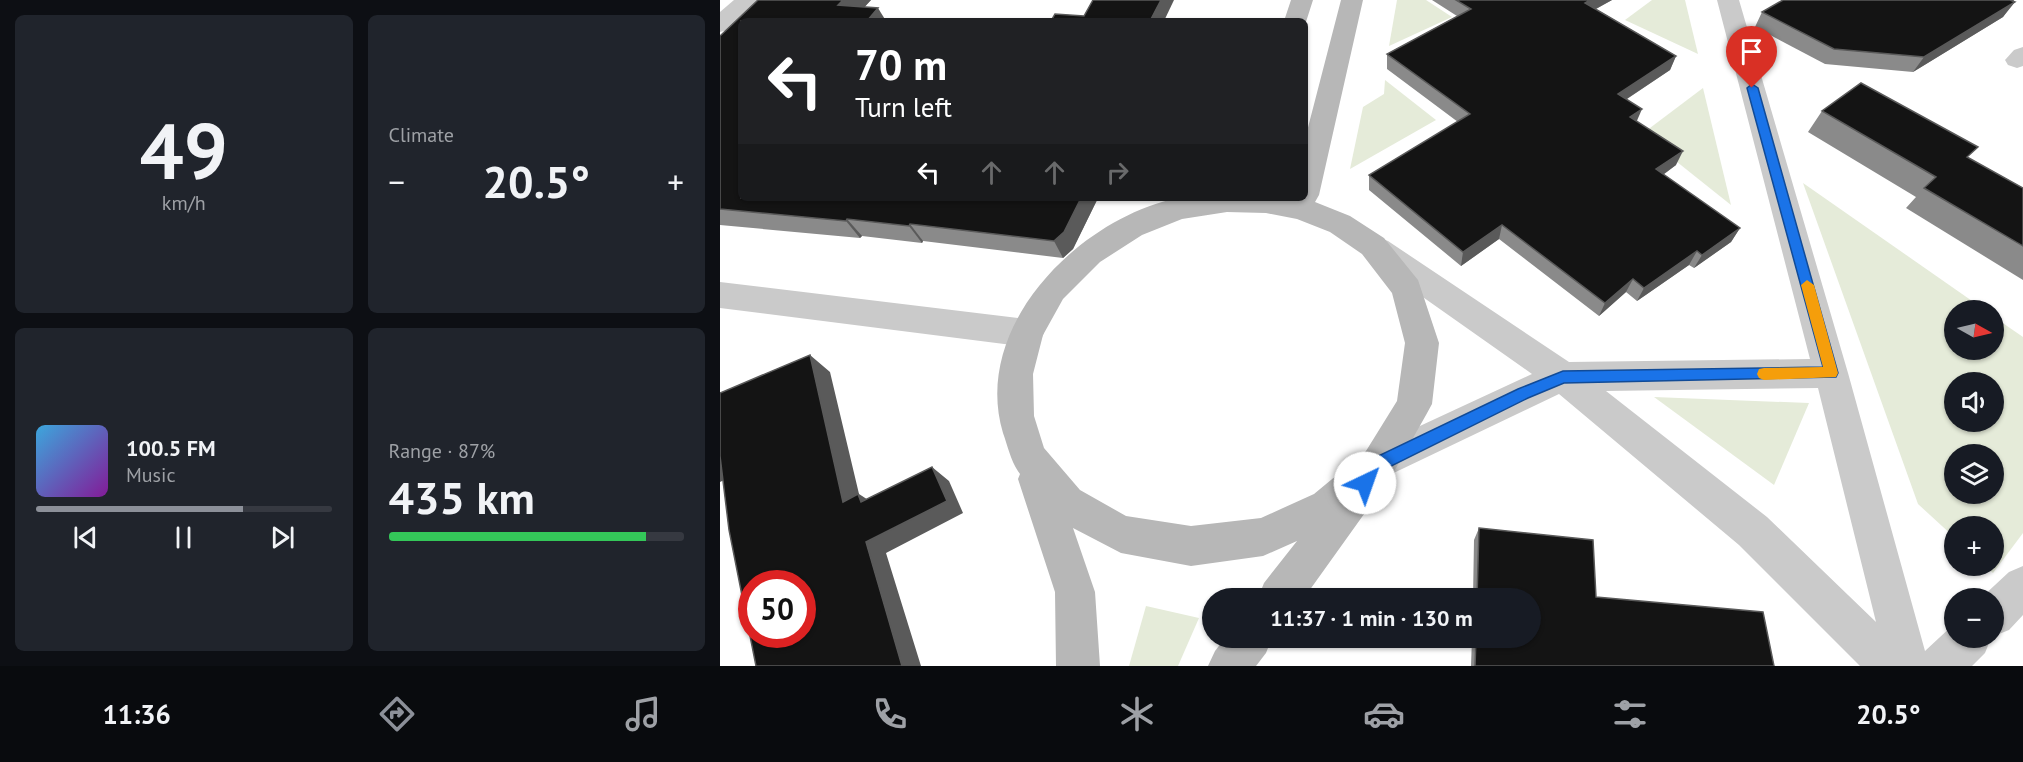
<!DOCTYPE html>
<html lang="en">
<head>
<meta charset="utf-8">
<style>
  body { margin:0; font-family:"PT Sans",sans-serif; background:#20242c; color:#f1f3f6; height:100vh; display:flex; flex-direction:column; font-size:22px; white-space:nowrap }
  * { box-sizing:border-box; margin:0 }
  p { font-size:20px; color:#9ea1a6 }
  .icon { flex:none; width:33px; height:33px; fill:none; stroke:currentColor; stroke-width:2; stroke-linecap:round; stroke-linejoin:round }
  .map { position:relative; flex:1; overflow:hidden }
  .details { display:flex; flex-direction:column; gap:15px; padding:15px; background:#0d0f14; width:720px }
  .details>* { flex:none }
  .hud { position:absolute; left:18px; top:18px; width:570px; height:183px; border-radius:9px; box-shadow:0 2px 4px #0004; background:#202124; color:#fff; overflow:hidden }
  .needle { width:39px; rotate:98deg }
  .buttons { position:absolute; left:1224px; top:300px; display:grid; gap:12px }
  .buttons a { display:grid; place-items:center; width:60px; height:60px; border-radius:50%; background:#171b24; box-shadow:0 2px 4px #0004; font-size:30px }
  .speed { position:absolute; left:18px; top:570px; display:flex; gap:12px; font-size:30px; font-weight:700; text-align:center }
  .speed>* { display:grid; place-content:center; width:78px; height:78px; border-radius:50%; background:#171b24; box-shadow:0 2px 4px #0004; line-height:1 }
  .speed .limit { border:9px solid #d22; background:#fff; color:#111 }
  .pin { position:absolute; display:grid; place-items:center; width:51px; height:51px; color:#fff; margin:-62px -26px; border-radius:50% 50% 50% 0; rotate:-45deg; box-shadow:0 0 6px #0007 }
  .pin .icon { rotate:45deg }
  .me { position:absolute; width:66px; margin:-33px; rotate:42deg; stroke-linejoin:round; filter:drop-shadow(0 0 4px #0008) }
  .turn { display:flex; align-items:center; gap:21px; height:126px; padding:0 18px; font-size:27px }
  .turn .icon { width:78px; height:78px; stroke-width:2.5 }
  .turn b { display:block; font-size:42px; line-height:51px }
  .lanes { display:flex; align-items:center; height:57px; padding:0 18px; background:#0003; justify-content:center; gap:30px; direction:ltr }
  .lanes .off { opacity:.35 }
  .big { font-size:45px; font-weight:600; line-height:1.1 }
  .details .widget { flex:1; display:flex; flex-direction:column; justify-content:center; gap:9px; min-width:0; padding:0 21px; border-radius:9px; background:#20242c }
  .details .dial { align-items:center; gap:0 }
  .dial b { font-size:78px; line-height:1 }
  .song { display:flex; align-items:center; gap:18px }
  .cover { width:72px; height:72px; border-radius:9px; background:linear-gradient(135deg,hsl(200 70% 55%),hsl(290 70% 35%)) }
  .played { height:6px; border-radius:3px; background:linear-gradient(90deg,#8c9099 70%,#363941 70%) }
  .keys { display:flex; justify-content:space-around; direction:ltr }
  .heat { display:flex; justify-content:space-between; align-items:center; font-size:33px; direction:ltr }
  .charge { height:9px; border-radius:4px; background:linear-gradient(90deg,#34c759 87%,#363941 0) }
  .details .tiles { flex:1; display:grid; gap:15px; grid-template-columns:repeat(2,1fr) }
  .trip { position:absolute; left:482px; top:588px; width:339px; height:60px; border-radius:30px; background:#171b24; box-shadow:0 2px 4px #0004; font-weight:600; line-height:60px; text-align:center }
  .dock { display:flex; height:96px; justify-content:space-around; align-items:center; background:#090b0e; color:#9ea1a6 }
  .dock .icon { width:42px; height:42px }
  .dock .active { color:#8c9099 }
  .dock b { font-size:27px; color:#f1f3f6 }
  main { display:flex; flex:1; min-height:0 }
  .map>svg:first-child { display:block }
</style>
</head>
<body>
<main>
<section class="details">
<div class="tiles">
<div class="widget dial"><b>49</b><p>km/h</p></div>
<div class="widget"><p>Climate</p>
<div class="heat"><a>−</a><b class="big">20.5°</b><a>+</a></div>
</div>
<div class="widget">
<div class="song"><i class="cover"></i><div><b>100.5 FM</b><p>Music</p></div></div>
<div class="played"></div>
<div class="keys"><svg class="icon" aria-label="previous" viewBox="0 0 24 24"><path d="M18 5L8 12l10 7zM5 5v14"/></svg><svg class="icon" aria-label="pause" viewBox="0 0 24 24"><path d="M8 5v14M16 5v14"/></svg><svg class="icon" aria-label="next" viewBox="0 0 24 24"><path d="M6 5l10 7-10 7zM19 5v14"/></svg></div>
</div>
<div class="widget"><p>Range · 87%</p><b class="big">435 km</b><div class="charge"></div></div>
</div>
</section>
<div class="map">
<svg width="1303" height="666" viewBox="0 0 1303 666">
  <rect width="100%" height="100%" fill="#fff"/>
  <g fill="#e5ebd9" fill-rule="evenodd">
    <polygon points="677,0 706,0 732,17 669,46"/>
    <polygon points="932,0 965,0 978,54 905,20"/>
    <polygon points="665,80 716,120 630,169 643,107 664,94"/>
    <polygon points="983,88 1011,205 922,134"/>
    <path d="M1083 183 1265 310H1234V350H1274V317L1303 337V533L1273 573 1265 566H1274V526H1234V537L1198 504ZM1274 382V422H1234V382ZM1274 454V494H1234V454Z"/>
    <polygon points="934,397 1089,403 1054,485"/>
    <polygon points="426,606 479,618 458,666 409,666"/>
  </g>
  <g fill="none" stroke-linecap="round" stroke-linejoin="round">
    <g fill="#cacaca" fill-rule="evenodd">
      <polygon points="14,0 38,0 8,30 0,32 0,12"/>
      <path d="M997 0H1019L1128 373 1205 651 1234 624V638H1271L1265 653 1252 666H1140L1019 545 839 394 659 480 646 475 641 463 646 451 812 374 646 257 642 249 646 241 657 237 668 241 849 362 1090 359ZM1098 388 1156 622 1047 517 886 391Z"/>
      <polygon points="1303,47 1303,66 1297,68 1288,65 1285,60 1294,50"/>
      <polygon points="0,282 307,319 319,323 324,333 319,343 307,347 0,308"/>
      <polygon points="1303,566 1303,615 1289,630 1274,636 1274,598 1261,598 1289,572"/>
    </g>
    <g fill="#b7b7b7" fill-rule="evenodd">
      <polygon points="571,0 593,0 585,25 585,21 564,21"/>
      <path d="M621 0H643L599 195 595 202 630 216 664 238 698 280 719 343 712 404 706 415 672 475 584 598H538L544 583 577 541 543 556 471 566 401 553 353 528 375 592 380 666H336L335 592 298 479 300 474C291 462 288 447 283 433 251 326 359 219 457 198 470 196 485 198 498 198 527 198 556 198 585 198V139ZM507 212 546 213 577 219 610 232 642 254 672 293 685 343 677 401 646 451 594 494 541 518 471 526 406 516 360 490 324 448 314 416 313 374 323 335 343 299 380 262 422 235 462 219Z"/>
      <polygon points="505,638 552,638 546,653 536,666 488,666 495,651"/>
    </g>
  </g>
  <g fill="#8a8a8a">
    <polygon points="38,0 151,0 144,7 21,198 378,198 353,249 343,258 203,241 202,243 142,236 140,238 0,225 0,36"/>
    <polygon points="712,0 892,0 876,9 956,56 950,70 907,99 917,121 956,165 943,175 1020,228 1011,242 974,268 969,265 917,301 906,292 879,316 779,239 741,266 649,190 649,175 738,122 667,69 667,54 737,16"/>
    <polygon points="1063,0 1294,0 1283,17 1193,72 1105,64 1035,27 1042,12"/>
    <polygon points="1102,111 1248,158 1303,188 1303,280 1186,208 1196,197 1088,132"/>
    <polygon points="759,528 876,597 1054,666 751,666 752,638 810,638 810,598 753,598 754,540"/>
  </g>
  <g fill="#5a5a5a">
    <polygon points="123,0 151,0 132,21 118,5"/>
    <polygon points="441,0 454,0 444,21 430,21"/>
    <polygon points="870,0 892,0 861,17 865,3"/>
    <polygon points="1289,0 1294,0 1289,6 1295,2 1283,17 1193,72 1204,57"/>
    <polygon points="158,8 166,21 147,21"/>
    <polygon points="956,56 950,70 893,108 898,94"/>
    <polygon points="922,109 916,123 910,117"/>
    <polygon points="963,151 956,165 930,184 936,169"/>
    <polygon points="361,198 378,198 353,249 343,258 334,241"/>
    <polygon points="127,219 142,236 140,238 126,221"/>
    <polygon points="190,224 203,241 202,243 189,226"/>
    <polygon points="782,225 779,239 741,266 743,252"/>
    <polygon points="1020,228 1011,242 974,268 982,255"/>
    <polygon points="977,251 969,265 917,301 924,288"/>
    <polygon points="913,279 906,292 879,316 885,303"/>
    <polygon points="90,355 110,372 139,494 159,507 123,502"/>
    <polygon points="0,456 25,470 0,482"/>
    <polygon points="212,467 229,481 243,513 166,553 201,666 182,666 146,542"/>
  </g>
  <g fill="#141414" stroke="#5a5a5a" stroke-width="1.5" fill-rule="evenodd">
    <polygon points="38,0 123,0 118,5 158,8 147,21 21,21 21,198 361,198 344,232 334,241 190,224 189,226 127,219 126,221 0,209 0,36"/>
    <polygon points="373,0 441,0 430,21 331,21 335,14 364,16"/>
    <polygon points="736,0 870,0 865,3 956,56 898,94 922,109 910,117 963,151 936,169 1020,228 982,255 977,251 924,288 913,279 885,303 782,225 743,252 649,175 750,114 667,54 751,9"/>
    <polygon points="1063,0 1290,0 1295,2 1204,57 1114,49 1042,12"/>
    <polygon points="1141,83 1258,147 1247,157 1303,188 1303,246 1204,188 1216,177 1102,111"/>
    <path d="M90 355 123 502 138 494 141 502 212 467 227 501 146 542 182 666H36L9 530 0 456V393ZM32 584H82V634H32Z"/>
    <polygon points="759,528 873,540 876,597 1043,612 1054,666 755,666 756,638 810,638 810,598 757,598"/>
  </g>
  <polygon fill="#1a73e8" stroke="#114b97" stroke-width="1.5" points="1032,84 1038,88 1118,373 1116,377 844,383 808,398 665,469 650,488 645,490 640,488 637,483 654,458 798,389 843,371 1103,367 1027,88"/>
  <polygon fill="#f59e0b" points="1087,280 1094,285 1118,373 1116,377 1044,380 1039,378 1037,374 1039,369 1044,368 1103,367 1081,285"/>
</svg>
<div class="buttons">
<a><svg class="needle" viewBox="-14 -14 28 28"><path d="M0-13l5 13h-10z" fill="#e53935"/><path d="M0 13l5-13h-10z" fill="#9ea1a6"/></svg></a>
<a><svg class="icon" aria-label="sound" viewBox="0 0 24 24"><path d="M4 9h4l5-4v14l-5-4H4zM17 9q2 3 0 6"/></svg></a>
<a><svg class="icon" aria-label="layers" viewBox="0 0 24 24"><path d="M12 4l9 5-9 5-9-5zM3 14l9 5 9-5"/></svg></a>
<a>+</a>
<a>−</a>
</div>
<div class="speed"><div class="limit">50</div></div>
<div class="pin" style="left:1032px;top:88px;background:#d93025"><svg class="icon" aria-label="arrive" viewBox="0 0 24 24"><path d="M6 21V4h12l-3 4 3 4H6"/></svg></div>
<svg class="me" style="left:645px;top:483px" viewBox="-20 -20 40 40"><circle r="19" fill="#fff"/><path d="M0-13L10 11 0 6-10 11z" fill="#1a73e8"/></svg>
<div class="trip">11:37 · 1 min · 130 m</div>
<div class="hud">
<div class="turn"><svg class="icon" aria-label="left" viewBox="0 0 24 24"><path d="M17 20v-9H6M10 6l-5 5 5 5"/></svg><div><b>70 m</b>Turn left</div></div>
<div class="lanes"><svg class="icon" aria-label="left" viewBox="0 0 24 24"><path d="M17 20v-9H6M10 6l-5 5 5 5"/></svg><svg class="icon off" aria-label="ahead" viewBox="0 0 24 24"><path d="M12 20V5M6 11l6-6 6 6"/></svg><svg class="icon off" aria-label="ahead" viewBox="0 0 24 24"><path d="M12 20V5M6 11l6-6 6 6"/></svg><svg class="icon off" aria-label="right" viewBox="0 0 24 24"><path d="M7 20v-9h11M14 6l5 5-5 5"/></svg></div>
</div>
</div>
</main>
<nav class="dock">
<b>11:36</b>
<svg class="icon active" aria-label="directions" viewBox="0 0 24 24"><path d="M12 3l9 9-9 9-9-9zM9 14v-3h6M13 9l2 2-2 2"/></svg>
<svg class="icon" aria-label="music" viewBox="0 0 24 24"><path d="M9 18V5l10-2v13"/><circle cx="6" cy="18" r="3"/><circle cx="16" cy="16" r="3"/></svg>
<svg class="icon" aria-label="phone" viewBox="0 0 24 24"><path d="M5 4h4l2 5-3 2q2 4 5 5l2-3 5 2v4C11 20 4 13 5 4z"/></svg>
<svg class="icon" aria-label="climate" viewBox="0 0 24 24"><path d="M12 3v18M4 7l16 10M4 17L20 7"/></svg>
<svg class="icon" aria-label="car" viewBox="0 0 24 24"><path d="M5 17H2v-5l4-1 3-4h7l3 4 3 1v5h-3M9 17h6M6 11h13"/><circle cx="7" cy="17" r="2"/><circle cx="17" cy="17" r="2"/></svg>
<svg class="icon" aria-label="filters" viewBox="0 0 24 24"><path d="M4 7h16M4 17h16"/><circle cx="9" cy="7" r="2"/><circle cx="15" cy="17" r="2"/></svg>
<b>20.5°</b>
</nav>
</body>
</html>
